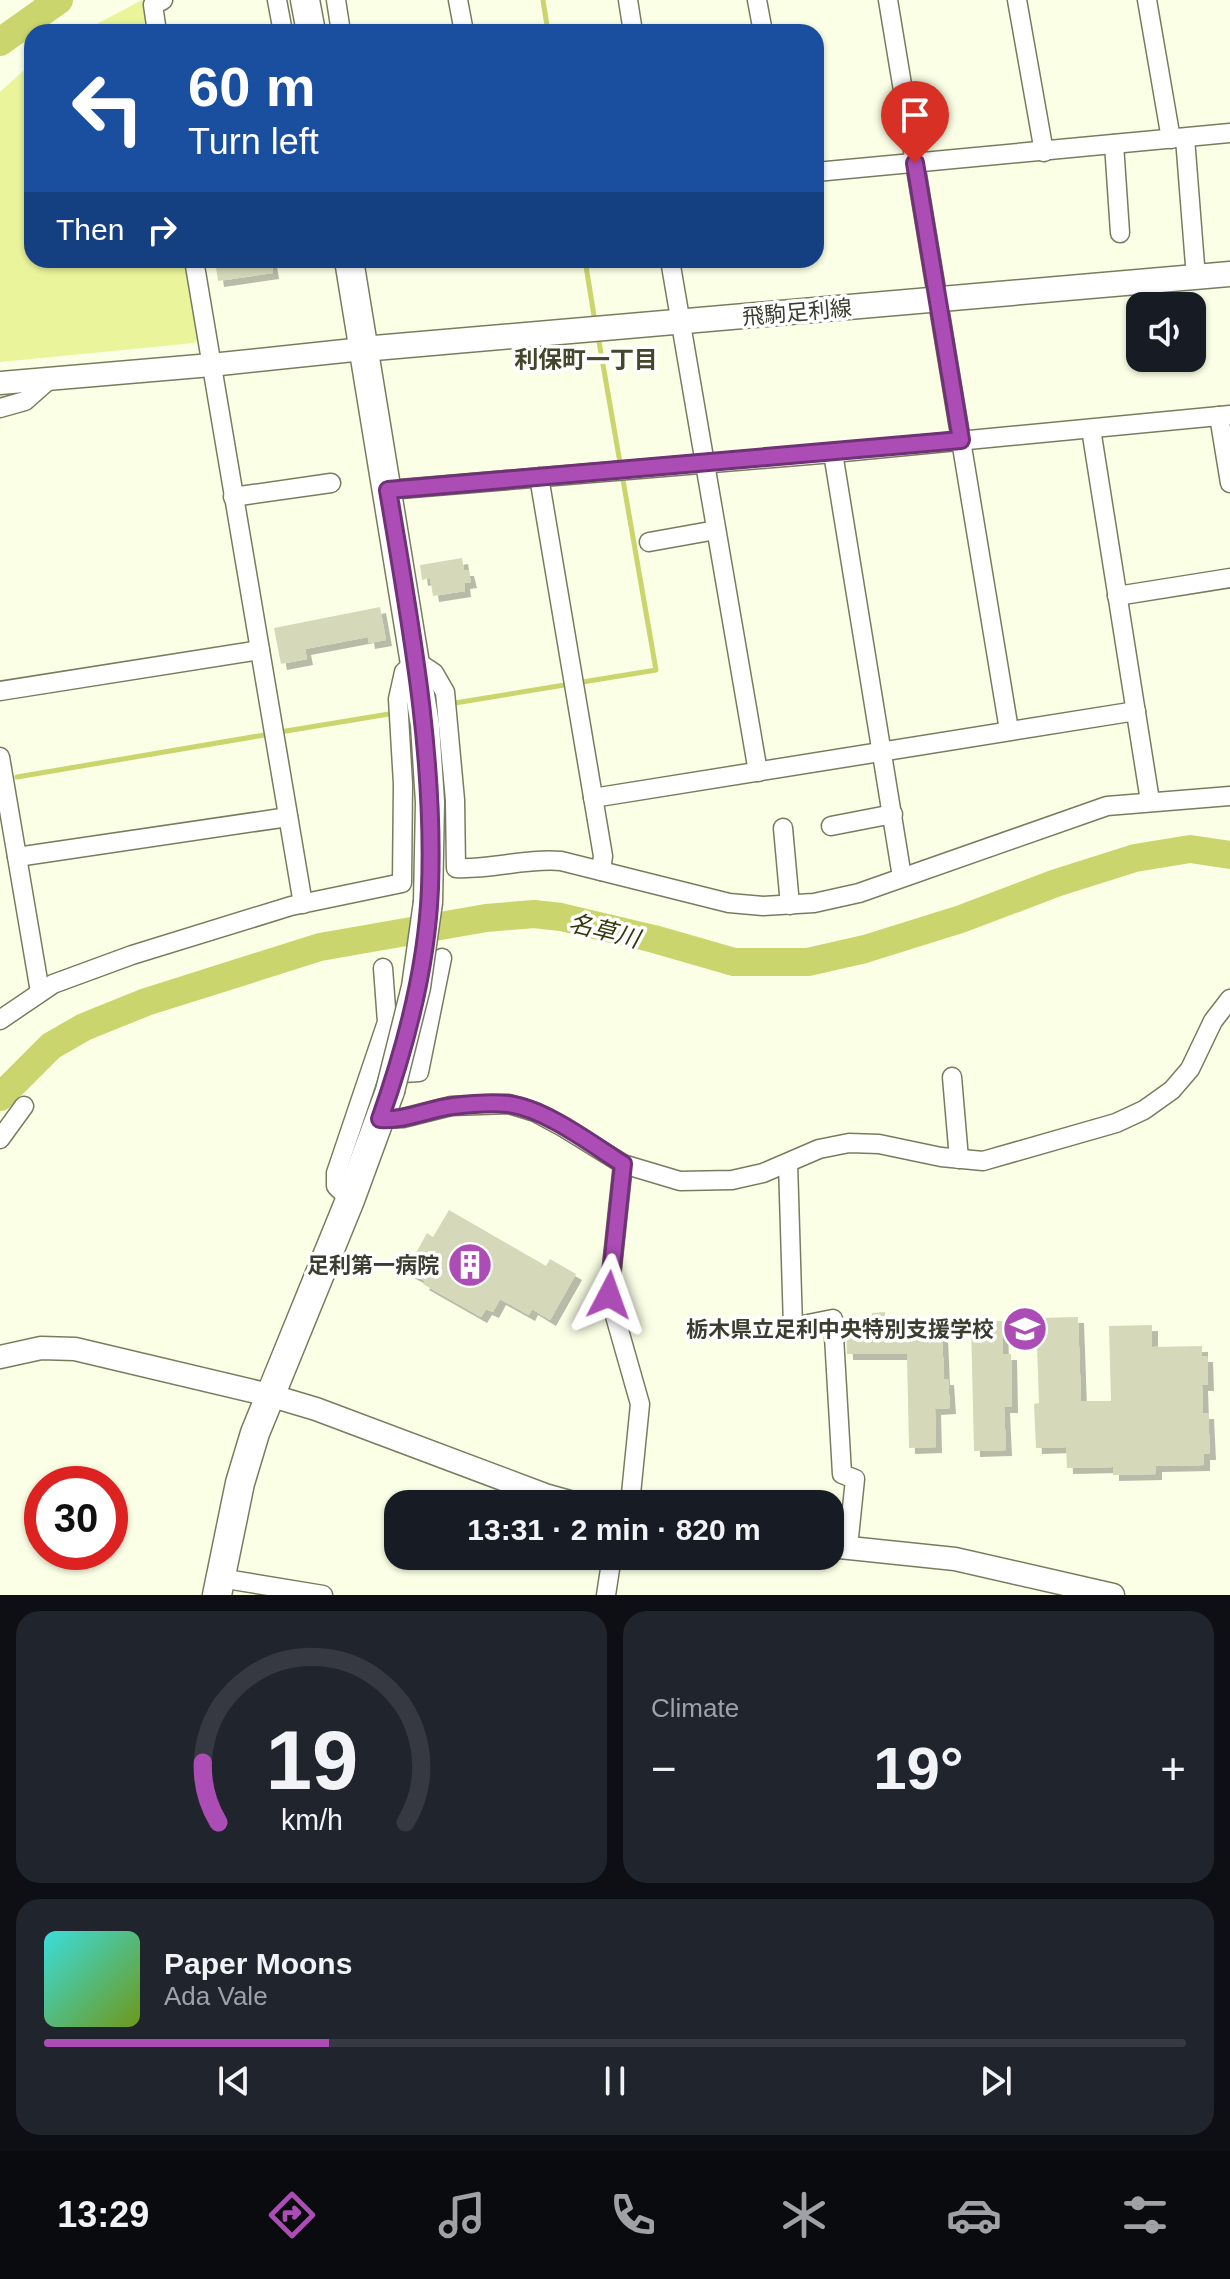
<!DOCTYPE html>
<html lang="en">
<head>
<meta charset="utf-8">
<style>
  body { margin:0; font-family:Arial,"Noto Sans JP",sans-serif; background:#20242c; color:#f1f3f6; height:100vh; display:flex; flex-direction:column; font-size:30px; white-space:nowrap }
  * { box-sizing:border-box; margin:0 }
  p { font-size:26px; color:#9ea1a6 }
  .icon { flex:none; width:44px; height:44px; fill:none; stroke:currentColor; stroke-width:2; stroke-linecap:round; stroke-linejoin:round }
  .map { position:relative; height:1595px; overflow:hidden }
  .panel { display:flex; flex-direction:column; gap:16px; padding:16px; background:#0d0f14; flex:1 }
  .panel>* { flex:none }
  .top-card { position:absolute; left:24px; top:24px; width:800px; height:244px; border-radius:24px; box-shadow:0 2px 6px #0004; background:#1a4fa0; color:#fff; overflow:hidden }
  .controls { position:absolute; left:1126px; top:292px; display:grid; gap:16px }
  .controls a { display:grid; place-items:center; width:80px; height:80px; border-radius:16px; background:#171b24; box-shadow:0 2px 6px #0004; font-size:40px }
  .speed { position:absolute; left:24px; top:1466px; display:flex; gap:16px; font-size:40px; font-weight:700; text-align:center }
  .speed>* { display:grid; place-content:center; width:104px; height:104px; border-radius:50%; background:#171b24; box-shadow:0 2px 6px #0004; line-height:1 }
  .speed .limit { border:12px solid #d22; background:#fff; color:#111 }
  .pin { position:absolute; display:grid; place-items:center; width:68px; height:68px; color:#fff; margin:-82px -34px; border-radius:50% 50% 50% 0; rotate:-45deg; box-shadow:0 0 8px #0007 }
  .pin .icon { rotate:45deg }
  .me { position:absolute; width:88px; margin:-44px; rotate:4deg; stroke-linejoin:round; filter:drop-shadow(0 0 6px #0008) }
  .turn { display:flex; align-items:center; gap:28px; height:168px; padding:0 32px; font-size:36px }
  .turn .icon { width:104px; height:104px; stroke-width:2.5 }
  .turn b { display:block; font-size:56px; line-height:68px }
  .then { display:flex; align-items:center; height:76px; padding:0 32px; background:#0003; gap:16px; font-size:30px }
  .big { font-size:60px; font-weight:600; line-height:1.1 }
  .panel .card { flex:1; display:flex; flex-direction:column; justify-content:center; gap:12px; min-width:0; padding:0 28px; border-radius:24px; background:#20242c }
  .panel .dial { align-items:center; gap:0 }
  .dial svg { height:208px; overflow:visible; fill:none; stroke:#363941; stroke-width:7; stroke-linecap:round; text-anchor:middle }
  .dial text { fill:#f1f3f6; stroke:none }
  .song { display:flex; align-items:center; gap:24px }
  .cover { width:96px; height:96px; border-radius:12px; background:linear-gradient(135deg,hsl(180 70% 55%),hsl(80 70% 35%)) }
  .played { height:8px; border-radius:4px; background:linear-gradient(90deg,#ac4db6 25%,#363941 25%) }
  .keys { display:flex; justify-content:space-around; direction:ltr }
  .heat { display:flex; justify-content:space-between; align-items:center; font-size:44px; direction:ltr }
  .panel .tiles { flex:1; display:grid; gap:16px; grid-template-columns:1fr 1fr }
  .card:last-child { grid-column:span 2 }
  .trip { position:absolute; left:384px; top:1490px; width:460px; height:80px; border-radius:24px; background:#171b24; box-shadow:0 2px 6px #0004; font-weight:600; line-height:80px; text-align:center }
  .dock { display:flex; height:128px; justify-content:space-around; align-items:center; background:#090b0e; color:#9ea1a6 }
  .dock .icon { width:56px; height:56px }
  .dock .on { color:#ac4db6 }
  .dock b { font-size:36px; color:#f1f3f6 }
  .map>svg:first-child { display:block }
</style>
</head>
<body>
<div class="map">
<svg width="1230" height="1595" viewBox="0 0 1230 1595">
  <defs>
    <filter id="shadow"><feDropShadow dx="6" dy="6" stdDeviation="0" flood-color="#0004"/></filter>
  </defs>
  <rect width="100%" height="100%" fill="#fbffe5"/>
  <g fill="#eaf49a">
    <polygon points="142,0 151,32 82,32"/>
    <polygon points="32,63 32,260 188,260 200,337 194,343 0,362 0,92"/>
  </g>
  <g fill="none" stroke-linecap="round" stroke-linejoin="round">
    <g stroke="#cbd56d" stroke-width="5">
      <polyline points="543,0 548,32"/>
      <polyline points="585,260 595,322"/>
      <polyline points="455,703 656,670 598,336"/>
      <polyline points="280,732 389,714"/>
      <polyline points="17,777 270,734"/>
    </g>
    <g stroke="#cbd56d" stroke-width="28">
      <polyline points="0,42 59,0"/>
      <polyline points="0,1097 51,1046 84,1027 146,1002 320,947 486,918 534,914 561,917 654,939 734,962 808,962 865,949 961,919 1056,883 1135,858 1190,849 1230,855"/>
    </g>
  </g>
  <g fill="#d5d9ba" filter="url(#shadow)">
    <polygon points="215,260 271,260 273,273 218,281"/>
    <polygon points="462,558 464,570 468,570 471,582 464,583 465,591 433,596 430,578 422,580 420,565"/>
    <polygon points="380,607 386,640 369,643 368,637 305,649 307,659 281,664 274,628"/>
    <polygon points="449,1210 546,1266 550,1259 576,1274 550,1320 532,1309 529,1315 500,1299 493,1312 486,1309 481,1317 423,1284 425,1281 406,1271 427,1233 433,1237"/>
    <polygon points="885,1312 885,1320 888,1321 934,1320 935,1333 942,1333 944,1379 948,1379 950,1408 935,1409 936,1447 909,1448 907,1354 847,1354 846,1321 872,1321 872,1313"/>
    <polygon points="1078,1317 1081,1401 1111,1401 1109,1326 1152,1325 1152,1347 1202,1346 1202,1356 1207,1356 1208,1385 1202,1385 1203,1413 1208,1413 1210,1454 1204,1454 1204,1465 1156,1466 1156,1474 1113,1475 1113,1467 1067,1468 1066,1447 1036,1448 1034,1404 1039,1403 1036,1318"/>
    <polygon points="1002,1321 1003,1354 1011,1354 1012,1407 1004,1407 1006,1450 974,1451 971,1322"/>
  </g>
  <g fill="none" stroke-linecap="round" stroke-linejoin="round">
    <g stroke="#787c5f" stroke-width="21">
      <g id="minor">
        <polyline points="277,0 283,32"/>
        <polyline points="336,0 341,32"/>
        <polyline points="458,0 464,32"/>
        <polyline points="628,0 633,32"/>
        <polyline points="757,0 763,32"/>
        <polyline points="888,0 1009,730"/>
        <polyline points="1017,0 1044,152"/>
        <polyline points="1147,0 1171,139"/>
        <polyline points="157,32 153,5 163,0"/>
        <polyline points="1185,138 1196,278"/>
        <polyline points="1114,144 1120,233"/>
        <polyline points="816,172 1230,133"/>
        <polyline points="194,260 303,904"/>
        <polyline points="670,260 758,772"/>
        <polyline points="0,408 25,401 51,378"/>
        <polyline points="1219,416 1230,483"/>
        <polyline points="1091,429 1150,801"/>
        <polyline points="833,453 902,877"/>
        <polyline points="539,477 603,856 601,871"/>
        <polyline points="388,490 833,453 1230,415"/>
        <polyline points="233,497 331,483"/>
        <polyline points="649,542 716,530"/>
        <polyline points="1117,596 1230,578"/>
        <polyline points="0,691 260,650"/>
        <polyline points="0,757 40,992"/>
        <polyline points="593,798 1136,711"/>
        <polyline points="831,826 893,814"/>
        <polyline points="783,828 790,905"/>
        <polyline points="17,857 288,817"/>
        <path d="M0 1020 53 984 132 955 291 906 402 883 403 784 398 699 404 672 416 661 434 673 445 692 455 800 456 868C491 870 525 858 561 861L729 903 763 906 814 903 859 893 1107 806 1230 796"/>
        <polyline points="386,1074 419,1072 442,958"/>
        <polyline points="952,1077 959,1159"/>
        <polyline points="380,1119 403,1118 451,1106 509,1104 535,1112 563,1127 623,1164 680,1181 732,1180 763,1173 819,1149 849,1143 879,1144 941,1157 983,1161 1116,1123 1144,1110 1172,1090 1190,1069 1213,1021 1230,999"/>
        <polyline points="0,1139 24,1106"/>
        <polyline points="788,1163 793,1327 833,1319 842,1474 855,1479 848,1547"/>
        <polyline points="623,1164 609,1295 640,1404 630,1504"/>
        <polyline points="350,1200 336,1186 336,1173 387,1022 383,968"/>
        <polyline points="220,1578 323,1595"/>
        <polyline points="606,1595 612,1556"/>
      </g>
    </g>
    <g stroke="#787c5f" stroke-width="25">
      <g id="tertiary">
        <polyline points="0,383 211,365 363,349"/>
        <polyline points="0,1357 41,1348 75,1349 269,1395 316,1409 545,1495 577,1504"/>
        <polyline points="830,1546 955,1559 1113,1595"/>
      </g>
    </g>
    <g stroke="#787c5f" stroke-width="27">
      <polyline id="secondary" points="363,349 1230,274"/>
    </g>
    <g stroke="#787c5f" stroke-width="31">
      <g id="primary">
        <polyline points="305,0 311,32"/>
        <polyline points="349,260 425,725 430,802 428,902"/>
        <polyline points="217,1595 240,1483 255,1433 350,1200 390,1091"/>
      </g>
    </g>
    <use href="#minor" stroke="#fff" stroke-width="18"/>
    <use href="#tertiary" stroke="#fff" stroke-width="22"/>
    <use href="#secondary" stroke="#fff" stroke-width="24"/>
    <use href="#primary" stroke="#fff" stroke-width="28"/>
    <g stroke="#787c5f" stroke-width="31" stroke-linecap="butt">
      <polyline id="primary-bridge" points="390,1091 416,987 428,902"/>
    </g>
    <use href="#primary-bridge" stroke="#fff" stroke-width="28"/>
  </g>
  <g fill="none" stroke-linecap="round" stroke-linejoin="round">
    <g stroke="#703276" stroke-width="20">
      <path id="route" d="M609 1295 623 1164C590 1143 546 1109 508 1104 491 1102 470 1104 453 1106 428 1109 406 1121 380 1119 406 1046 427 966 430 888 435 754 410 622 388 490L961 440 915 163"/>
    </g>
    <use href="#route" stroke="#ac4db6" stroke-width="14"/>
  </g>
  <defs>
    <g id="building-disc" transform="scale(2.3)"><circle r="9.5" fill="#ac4db6" stroke="#fff"/><path d="M-4-6H4V6H1V3H-1V6H-4ZM-2.5-4.3h1.7v1.8h-1.7ZM.8-4.3h1.7v1.8H.8ZM-2.5-1h1.7V.8h-1.7ZM.8-1h1.7V.8H.8Z" fill="#fff"/></g>
    <g id="school-disc" transform="scale(2.3)"><circle r="9.5" fill="#ac4db6" stroke="#fff"/><path d="M0-5L7-2L0 1L-7-2ZM-4 1L0 2.5L4 1V4Q0 6-4 4Z" fill="#fff"/></g>
  </defs>
  <g fill-rule="evenodd">
    <use href="#building-disc" x="470" y="1265"/>
    <use href="#school-disc" x="1025" y="1329"/>
  </g>
  <g text-anchor="middle" stroke-width="7" stroke-linejoin="round" paint-order="stroke">
    <g font-size="22" fill="#3c3d31" stroke="#fff">
      <text transform="translate(797 312) rotate(-5)" y="8">飛駒足利線</text>
    </g>
    <g font-size="22" font-weight="bold" fill="#3c3d31" stroke="#fff" text-anchor="end">
      <text x="439" y="1273">足利第一病院</text>
      <text x="994" y="1337">栃木県立足利中央特別支援学校</text>
    </g>
    <g font-size="24" font-weight="bold" fill="#44472c" stroke="#fff">
      <text x="586" y="368">利保町一丁目</text>
    </g>
    <g font-size="24" font-style="italic" fill="#35390c" stroke="#fff">
      <text transform="translate(604 931) rotate(14)" y="8">名草川</text>
    </g>
  </g>
</svg>
<div class="controls">
<a><svg class="icon" aria-label="sound" viewBox="0 0 24 24"><path d="M4 9h4l5-4v14l-5-4H4zM17 9q2 3 0 6"/></svg></a>
</div>
<div class="speed"><div class="limit">30</div></div>
<div class="pin" style="left:915px;top:163px;background:#d93025"><svg class="icon" aria-label="arrive" viewBox="0 0 24 24"><path d="M6 21V4h12l-3 4 3 4H6"/></svg></div>
<svg class="me" style="left:609px;top:1295px" viewBox="-20 -20 40 40"><path d="M0-17L14 15 0 8-14 15z" fill="#ac4db6" stroke="#fff" stroke-width="4"/></svg>
<div class="trip">13:31 · 2 min · 820 m</div>
<div class="top-card">
<div class="turn"><svg class="icon" aria-label="left" viewBox="0 0 24 24"><path d="M17 20v-9H6M10 6l-5 5 5 5"/></svg><div><b>60 m</b>Turn left</div></div>
<div class="then">Then<svg class="icon" aria-label="right" viewBox="0 0 24 24"><path d="M7 20v-9h11M14 6l5 5-5 5"/></svg></div>
</div>
</div>
<section class="panel">
<div class="tiles">
<div class="card dial"><svg viewBox="0 0 100 80">
<path d="M14 69A42 42 0 1 1 86 69"/>
<path d="M14 69A42 42 0 0 1 8 46" stroke="#ac4db6"/>
<text x="50" y="56" font-size="32" font-weight="700">19</text>
<text x="50" y="72" font-size="11">km/h</text>
</svg></div>
<div class="card"><p>Climate</p>
<div class="heat"><a>−</a><b class="big">19°</b><a>+</a></div>
</div>
<div class="card">
<div class="song"><i class="cover"></i><div><b>Paper Moons</b><p>Ada Vale</p></div></div>
<div class="played"></div>
<div class="keys"><svg class="icon" aria-label="previous" viewBox="0 0 24 24"><path d="M18 5L8 12l10 7zM5 5v14"/></svg><svg class="icon" aria-label="pause" viewBox="0 0 24 24"><path d="M8 5v14M16 5v14"/></svg><svg class="icon" aria-label="next" viewBox="0 0 24 24"><path d="M6 5l10 7-10 7zM19 5v14"/></svg></div>
</div>
</div>
</section>
<nav class="dock">
<b>13:29</b>
<svg class="icon on" aria-label="directions" viewBox="0 0 24 24"><path d="M12 3l9 9-9 9-9-9zM9 14v-3h6M13 9l2 2-2 2"/></svg>
<svg class="icon" aria-label="music" viewBox="0 0 24 24"><path d="M9 18V5l10-2v13"/><circle cx="6" cy="18" r="3"/><circle cx="16" cy="16" r="3"/></svg>
<svg class="icon" aria-label="phone" viewBox="0 0 24 24"><path d="M5 4h4l2 5-3 2q2 4 5 5l2-3 5 2v4C11 20 4 13 5 4z"/></svg>
<svg class="icon" aria-label="climate" viewBox="0 0 24 24"><path d="M12 3v18M4 7l16 10M4 17L20 7"/></svg>
<svg class="icon" aria-label="car" viewBox="0 0 24 24"><path d="M5 17H2v-5l4-1 3-4h7l3 4 3 1v5h-3M9 17h6M6 11h13"/><circle cx="7" cy="17" r="2"/><circle cx="17" cy="17" r="2"/></svg>
<svg class="icon" aria-label="filters" viewBox="0 0 24 24"><path d="M4 7h16M4 17h16"/><circle cx="9" cy="7" r="2"/><circle cx="15" cy="17" r="2"/></svg>
</nav>
</body>
</html>
